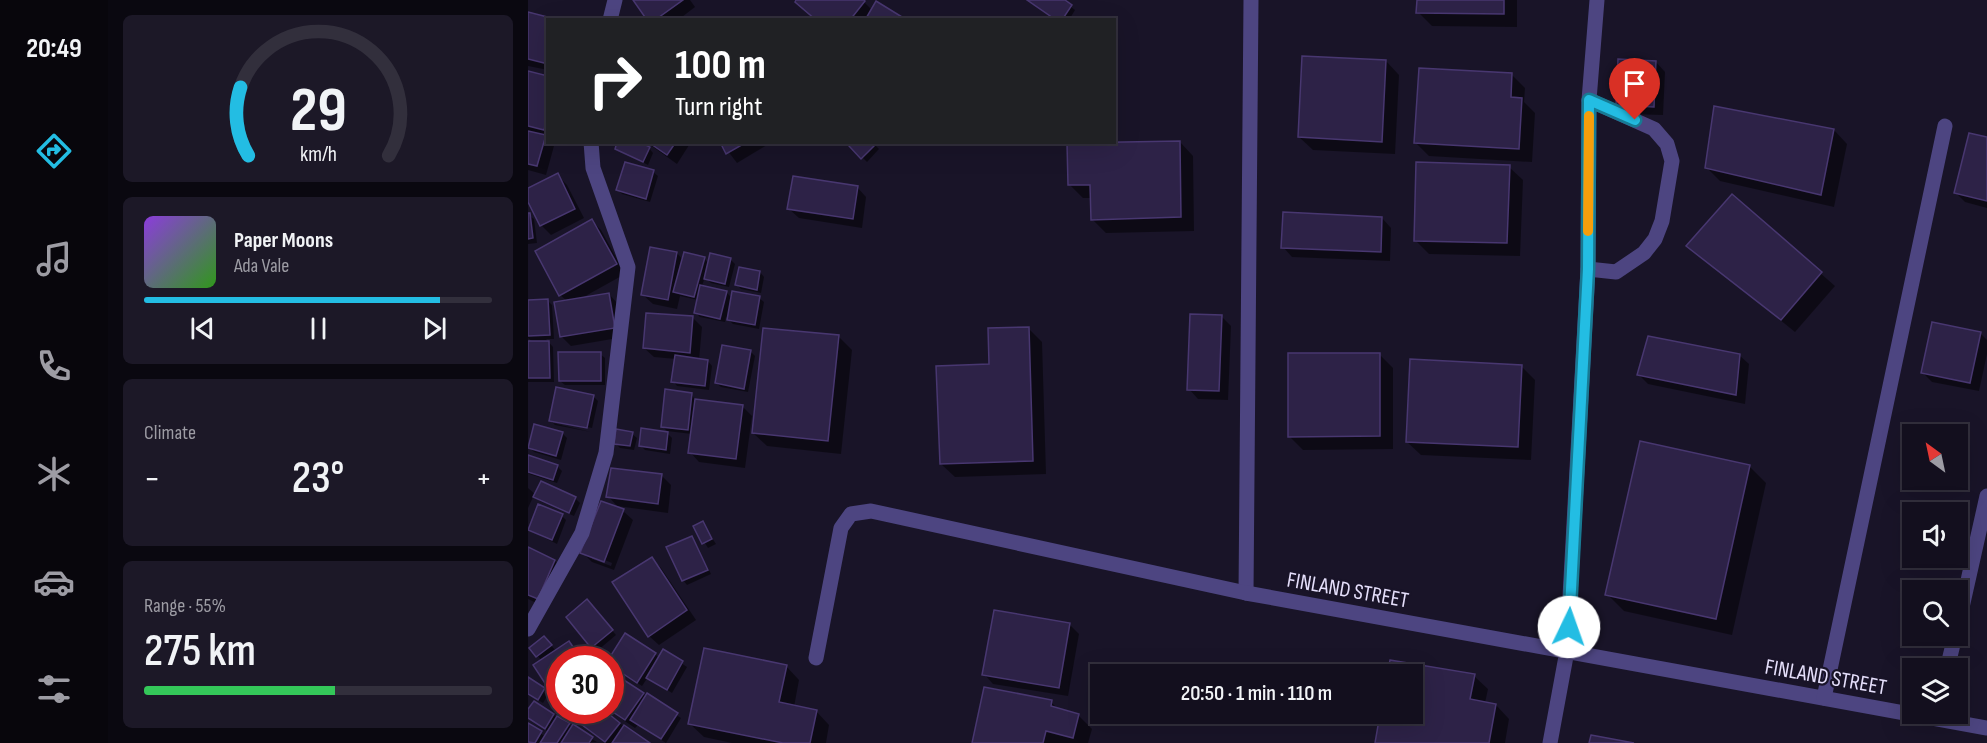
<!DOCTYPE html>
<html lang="en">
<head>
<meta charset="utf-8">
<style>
  body { margin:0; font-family:"Sofia Sans Condensed",sans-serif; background:#1c1827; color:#f1f3f6; height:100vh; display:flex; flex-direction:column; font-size:22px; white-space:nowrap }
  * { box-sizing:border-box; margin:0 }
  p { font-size:20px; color:#9d9ca4 }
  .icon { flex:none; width:33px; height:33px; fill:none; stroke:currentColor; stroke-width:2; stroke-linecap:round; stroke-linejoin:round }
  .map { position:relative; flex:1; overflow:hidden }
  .side { display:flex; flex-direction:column; gap:15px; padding:15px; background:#0a0810; width:420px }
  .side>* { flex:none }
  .guide { position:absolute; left:18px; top:18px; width:570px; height:126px; border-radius:0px; box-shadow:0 6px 24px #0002,0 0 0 2px #322f3c; background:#202124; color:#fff; overflow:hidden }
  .needle { width:39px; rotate:327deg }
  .controls { position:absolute; left:1374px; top:424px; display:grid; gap:12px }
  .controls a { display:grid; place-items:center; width:66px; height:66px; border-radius:0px; background:#130f1e; box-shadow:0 6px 24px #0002,0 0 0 2px #322f3c; font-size:30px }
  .speed { position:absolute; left:18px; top:646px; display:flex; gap:12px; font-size:30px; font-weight:700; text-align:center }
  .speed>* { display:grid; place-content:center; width:78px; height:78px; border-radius:50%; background:#130f1e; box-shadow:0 6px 24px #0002,0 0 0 2px #322f3c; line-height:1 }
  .speed .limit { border:9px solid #d22; background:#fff; color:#111 }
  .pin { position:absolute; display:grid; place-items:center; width:51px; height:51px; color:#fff; margin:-62px -26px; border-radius:50% 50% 50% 0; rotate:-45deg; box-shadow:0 0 6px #0007 }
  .pin .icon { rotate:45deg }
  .me { position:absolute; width:66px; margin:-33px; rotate:3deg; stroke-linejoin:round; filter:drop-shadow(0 0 4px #0008) }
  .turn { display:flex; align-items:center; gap:21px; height:126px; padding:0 30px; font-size:27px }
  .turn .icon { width:78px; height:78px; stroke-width:2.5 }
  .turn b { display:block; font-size:42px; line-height:51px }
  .big { font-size:45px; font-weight:600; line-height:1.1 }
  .side .card { flex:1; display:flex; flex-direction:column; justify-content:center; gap:9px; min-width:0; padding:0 21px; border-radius:9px; background:#1c1827 }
  .side .dial { align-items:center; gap:0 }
  .dial svg { height:156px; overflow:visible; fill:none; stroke:#322f3c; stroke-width:7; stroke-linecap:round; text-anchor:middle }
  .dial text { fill:#f1f3f6; stroke:none }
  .song { display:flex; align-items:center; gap:18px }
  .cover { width:72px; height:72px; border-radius:9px; background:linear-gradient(135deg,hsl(270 70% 55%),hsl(110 70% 35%)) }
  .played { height:6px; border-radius:3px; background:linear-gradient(90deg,#23bde3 85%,#322f3c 85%) }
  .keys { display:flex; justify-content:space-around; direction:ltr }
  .heat { display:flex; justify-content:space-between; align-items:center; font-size:33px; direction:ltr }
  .charge { height:9px; border-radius:4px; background:linear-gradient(90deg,#34c759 55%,#322f3c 0) }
  .trip { position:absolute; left:562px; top:664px; width:333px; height:60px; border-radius:0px; background:#130f1e; box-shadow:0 6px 24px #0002,0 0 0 2px #322f3c; font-weight:600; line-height:60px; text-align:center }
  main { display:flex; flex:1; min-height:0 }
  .dock { display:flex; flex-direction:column; width:108px; justify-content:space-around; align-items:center; background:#08060c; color:#9d9ca4 }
  .dock .icon { width:42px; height:42px }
  .dock .active { color:#23bde3 }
  .dock b { font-size:27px; color:#f1f3f6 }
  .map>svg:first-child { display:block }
</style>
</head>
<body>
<main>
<nav class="dock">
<b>20:49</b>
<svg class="icon active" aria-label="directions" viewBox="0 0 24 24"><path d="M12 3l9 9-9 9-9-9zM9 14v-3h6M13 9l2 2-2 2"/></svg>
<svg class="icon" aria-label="music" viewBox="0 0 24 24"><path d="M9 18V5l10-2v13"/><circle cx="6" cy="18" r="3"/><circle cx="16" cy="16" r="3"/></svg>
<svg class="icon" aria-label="phone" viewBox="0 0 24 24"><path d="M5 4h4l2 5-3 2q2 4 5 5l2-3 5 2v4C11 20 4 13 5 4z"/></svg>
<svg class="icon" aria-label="climate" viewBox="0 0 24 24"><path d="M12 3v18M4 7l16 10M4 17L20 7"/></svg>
<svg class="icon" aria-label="car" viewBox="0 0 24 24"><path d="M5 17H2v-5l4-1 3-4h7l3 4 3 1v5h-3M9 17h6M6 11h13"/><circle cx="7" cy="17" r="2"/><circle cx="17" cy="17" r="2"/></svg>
<svg class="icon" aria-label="filters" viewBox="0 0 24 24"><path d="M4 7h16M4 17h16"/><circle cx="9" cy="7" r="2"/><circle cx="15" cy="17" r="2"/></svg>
</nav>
<section class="side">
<div class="card dial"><svg viewBox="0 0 100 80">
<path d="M14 69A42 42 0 1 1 86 69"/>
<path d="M14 69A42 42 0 0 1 10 34" stroke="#23bde3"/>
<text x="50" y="56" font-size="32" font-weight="700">29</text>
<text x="50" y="72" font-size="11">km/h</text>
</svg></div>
<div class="card">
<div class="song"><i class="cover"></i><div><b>Paper Moons</b><p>Ada Vale</p></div></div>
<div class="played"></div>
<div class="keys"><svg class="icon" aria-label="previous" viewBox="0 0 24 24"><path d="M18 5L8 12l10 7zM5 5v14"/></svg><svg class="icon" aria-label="pause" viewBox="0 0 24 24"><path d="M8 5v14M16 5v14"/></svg><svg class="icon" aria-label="next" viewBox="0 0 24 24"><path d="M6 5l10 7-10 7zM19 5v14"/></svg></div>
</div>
<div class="card"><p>Climate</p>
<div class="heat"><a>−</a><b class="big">23°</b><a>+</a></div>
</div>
<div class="card"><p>Range · 55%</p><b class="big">275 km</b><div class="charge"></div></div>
</section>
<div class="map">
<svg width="1459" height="743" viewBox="0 0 1459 743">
  <rect width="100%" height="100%" fill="#191428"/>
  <g fill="#0007" fill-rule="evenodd">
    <polygon points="107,0 162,0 167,7 150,20 120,20"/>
    <polygon points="270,0 334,0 344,10 376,20 288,20 269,2"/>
    <polygon points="500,0 534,0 547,10 541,20 528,20"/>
    <polygon points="890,0 989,0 989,27 904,26 890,12"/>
    <polygon points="0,14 20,20 20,70 0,66"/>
    <polygon points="858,61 871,75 867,154 785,150 771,137"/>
    <polygon points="1128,62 1137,72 1135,115 1099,114 1089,104"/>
    <polygon points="0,73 20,78 20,137 17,136 20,142 26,146 18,175 0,170"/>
    <polygon points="983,74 997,88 996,102 1007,113 1004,162 901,156 888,143"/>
    <polygon points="1306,130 1319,144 1306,207 1192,181 1178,167"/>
    <polygon points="1442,134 1459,139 1459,208 1437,202 1428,193"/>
    <polygon points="118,142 163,142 149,164"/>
    <polygon points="193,142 244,142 209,163"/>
    <polygon points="344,142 351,149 339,162 323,146"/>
    <polygon points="652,142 665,156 666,231 578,233 564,219 564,198 555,198 542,185"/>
    <polygon points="88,148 121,148 125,153 120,165"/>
    <polygon points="981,167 995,180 992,256 901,254 887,240"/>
    <polygon points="125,172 130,176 122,202 94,194 90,190"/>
    <polygon points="29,175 39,185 56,218 23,235 13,225 0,199 0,190"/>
    <polygon points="329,187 338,197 334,228 271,218 261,209"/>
    <polygon points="1204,196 1307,286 1267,332 1160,246"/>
    <polygon points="0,215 6,219 9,243 0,244"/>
    <polygon points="854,218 863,228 862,261 764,257 755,247"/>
    <polygon points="64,221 73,230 97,274 52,299 81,294 90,304 96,337 43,346 33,336 39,301 32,295"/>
    <polygon points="149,253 155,260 176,258 181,264 202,259 207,264 201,287 183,283 177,277 174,286 198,292 204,298 231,298 236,302 231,329 205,324 198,317 197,322 172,317 167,312 170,300 152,296 149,309 125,304 115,295"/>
    <polygon points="232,272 236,277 233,293 213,289 209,285"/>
    <polygon points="19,300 24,305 26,339 18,339 25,347 26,382 0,382 0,342 5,342 0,338 0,301"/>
    <polygon points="693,316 703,326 700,400 670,399 661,389"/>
    <polygon points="165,318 174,327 171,360 180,361 184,366 181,390 149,386 145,381 148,359 126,357 116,348"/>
    <polygon points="500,328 514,342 518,474 427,477 413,464"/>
    <polygon points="1452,333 1459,340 1459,354 1451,391 1404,382 1394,372"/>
    <polygon points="310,336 324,350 313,454 239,446 225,433"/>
    <polygon points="222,351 227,356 220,392 193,387 188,383"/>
    <polygon points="72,354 77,358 77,385 37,385 32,381"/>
    <polygon points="852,355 865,368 865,449 775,450 761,436"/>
    <polygon points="1211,355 1221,364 1217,404 1120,384 1110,374"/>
    <polygon points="993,366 1007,380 1003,460 893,455 879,442"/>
    <polygon points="163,394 168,401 214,406 224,416 217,468 171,462 162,452 164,434 139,431 134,426"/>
    <polygon points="65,396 70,401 64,428 25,420 25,423 63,432 27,425 22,420"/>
    <polygon points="34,433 39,438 33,460 6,452 1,447"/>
    <polygon points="139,433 144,438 142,454 117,450 112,445"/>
    <polygon points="104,434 109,438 106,450 92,448 87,443"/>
    <polygon points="1113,443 1222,467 1238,483 1204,635 1096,611 1079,594"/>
    <polygon points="0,458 29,466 34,471 29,483 1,474"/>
    <polygon points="134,476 143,485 140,513 89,506 80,496"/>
    <polygon points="0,488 8,495 47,498 52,503 46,516 12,501 6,495 0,508"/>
    <path d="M74 503 95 511 105 520 86 570 64 562 54 552ZM64 555 84 563 83 566 64 559Z"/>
    <polygon points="34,516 38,520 29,544 1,530"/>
    <polygon points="174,523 188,544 180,548 167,527"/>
    <polygon points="164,538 183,574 159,585 155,580"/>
    <polygon points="0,549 27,561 36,570 19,608 0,599"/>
    <polygon points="124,559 133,568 168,620 131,645 121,636"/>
    <polygon points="63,605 88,635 69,651 40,618"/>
    <polygon points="541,624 551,634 540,696 465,684 456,674"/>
    <polygon points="20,642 28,651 41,643 56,660 32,660 32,699 26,693 14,661 3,648"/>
    <polygon points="135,651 159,667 144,693 120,677 114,686 82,665 127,654 131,658"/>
    <polygon points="863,662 946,676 960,689 957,703 968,705 981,719 977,743 849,743 854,714 885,714 885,675 861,675"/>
    <polygon points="258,666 271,680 266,707 288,711 301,725 298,743 204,743 176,737 162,724"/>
    <polygon points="82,673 153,718 138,743 110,725 107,728 82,711"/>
    <polygon points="0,679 21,693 15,703 0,694"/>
    <polygon points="523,702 531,710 550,715 564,729 560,743 446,743"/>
    <polygon points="38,711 74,711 120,743 78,743"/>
    <polygon points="0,712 25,715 69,742 1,743 0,725 18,737 21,732 2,720"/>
  </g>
  <g fill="#2d2247" stroke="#483770" stroke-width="1.5">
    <polygon points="105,0 155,0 127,20 119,20"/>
    <polygon points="268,0 336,0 337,1 322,20 288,20 267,2"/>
    <polygon points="499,0 537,0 544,5 534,20 528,20"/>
    <polygon points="889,0 976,0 976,14 888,13"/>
    <polygon points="348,1 379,20 337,20"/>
    <polygon points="0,12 31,20 20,20 20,64 0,59"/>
    <polygon points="774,56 858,60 854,142 770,137"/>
    <polygon points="1090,59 1128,61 1126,107 1088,105"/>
    <polygon points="891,68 984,73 983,97 994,98 991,149 886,143"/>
    <polygon points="0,71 20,76 20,116 16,130 0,126"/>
    <polygon points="1186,106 1306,129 1293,195 1177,168"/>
    <polygon points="0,131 18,135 9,166 0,164"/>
    <polygon points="1441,133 1459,137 1459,201 1426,193"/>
    <polygon points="652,141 653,217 563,220 562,185 540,185 539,143"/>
    <polygon points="89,142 111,142 122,147 115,162 87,149"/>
    <polygon points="120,142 148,142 139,155"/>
    <polygon points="192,142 219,142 198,154"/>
    <polygon points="324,142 346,142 348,144 333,159 321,146"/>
    <polygon points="97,162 126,170 118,199 88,190"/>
    <polygon points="888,162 982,165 979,243 886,241"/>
    <polygon points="30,173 47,209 12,226 0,202 0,188"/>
    <polygon points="265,176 330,186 325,219 259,209"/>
    <polygon points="1204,194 1294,272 1253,320 1158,246"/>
    <polygon points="755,212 854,217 853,252 753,248"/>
    <polygon points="0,213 2,213 5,238 0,239"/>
    <polygon points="64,219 89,264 31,296 7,251"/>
    <polygon points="122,247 149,252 140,300 113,295"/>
    <polygon points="156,252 177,257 166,297 145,292"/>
    <polygon points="182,253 203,258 197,284 176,279"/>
    <polygon points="211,267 232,271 229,290 207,285"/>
    <polygon points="172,285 199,291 192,319 166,313"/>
    <polygon points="204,291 232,296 227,325 199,320"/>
    <polygon points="81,293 87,328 32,337 26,302"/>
    <polygon points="20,299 22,335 0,336 0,300"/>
    <polygon points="118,313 165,316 162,353 115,348"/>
    <polygon points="662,314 694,315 691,391 659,390"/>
    <polygon points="1404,322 1453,332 1442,383 1393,373"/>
    <polygon points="501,327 505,461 412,464 408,366 461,364 460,328"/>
    <polygon points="235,328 311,335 300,441 224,433"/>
    <polygon points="1120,336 1212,354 1208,395 1109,375"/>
    <polygon points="0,341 21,341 22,378 0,378"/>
    <polygon points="194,345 223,350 216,389 187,383"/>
    <polygon points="30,352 73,352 73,381 31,381"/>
    <polygon points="760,353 852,353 852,436 760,437"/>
    <polygon points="147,355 180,360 177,386 143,382"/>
    <polygon points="882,359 994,365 990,447 878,442"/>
    <polygon points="28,387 66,395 59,428 21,421"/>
    <polygon points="137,389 164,393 160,430 133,427"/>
    <polygon points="167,399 215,405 208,459 160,453"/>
    <polygon points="6,424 35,432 28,456 0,448"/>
    <polygon points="113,428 140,432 138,450 111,446"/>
    <polygon points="88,429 105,432 102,446 86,444"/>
    <polygon points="1112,441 1222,465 1188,619 1077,595"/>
    <polygon points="0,455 30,465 25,480 0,472"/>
    <polygon points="83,468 134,474 130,504 78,497"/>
    <polygon points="13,481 48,497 41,513 5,497"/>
    <polygon points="73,501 96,509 76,562 52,553"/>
    <polygon points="10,504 35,514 24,540 0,530"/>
    <polygon points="175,521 184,539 174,544 165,526"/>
    <polygon points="164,536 180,570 154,581 138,547"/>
    <polygon points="0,547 27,560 10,599 0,595"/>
    <polygon points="124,557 159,610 120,637 84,582"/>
    <polygon points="59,599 85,630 63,648 38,617"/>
    <polygon points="466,610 542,623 531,688 454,675"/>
    <polygon points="97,633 128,653 109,683 82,665 80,660"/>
    <polygon points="16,636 24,645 8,657 1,648"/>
    <polygon points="41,641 54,660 32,660 32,689 24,694 5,665"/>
    <polygon points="176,648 259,665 251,702 289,710 282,743 255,743 160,724"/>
    <polygon points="135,649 155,661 139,690 118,678"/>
    <polygon points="862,660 947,674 942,699 968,704 961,743 847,743 852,714 885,714 885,675 859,675"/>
    <polygon points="82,671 116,693 97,720 82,710"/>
    <polygon points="0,677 17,688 10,700 0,694"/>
    <polygon points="456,687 524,700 523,706 551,714 545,738 518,731 515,743 444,743"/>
    <polygon points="119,693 150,713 133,739 102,720"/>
    <polygon points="6,701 26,714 17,729 0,718 0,709"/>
    <polygon points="53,711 77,711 92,723 77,742 46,719"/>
    <polygon points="29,716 42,723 29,743 12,743"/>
    <polygon points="0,723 14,731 7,743 0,742"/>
    <polygon points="45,724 65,737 61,743 33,743"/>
    <polygon points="96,725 122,743 84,743"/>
    <polygon points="1063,735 1106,743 1061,743"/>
  </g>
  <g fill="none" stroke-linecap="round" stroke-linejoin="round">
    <g stroke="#4d4581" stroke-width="15">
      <polyline points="82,20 87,0"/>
      <polyline points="1060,269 1088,272 1116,253 1127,239 1134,221 1144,161 1139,144 1126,129 1061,100"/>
      <polyline points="718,593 723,0"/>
      <polyline points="1430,625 1459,496"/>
      <polyline points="0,629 54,533 78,453 100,267 65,168 63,142"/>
      <polyline points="288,658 313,528 323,514 343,511 718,593 1459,728"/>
      <polyline points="1419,669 1427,636"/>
      <polyline points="1296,698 1417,126"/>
      <polyline points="1022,743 1039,651 1060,269 1061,100 1069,0"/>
    </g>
  </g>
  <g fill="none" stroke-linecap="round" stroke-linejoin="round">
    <g stroke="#177b94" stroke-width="15">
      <polyline id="route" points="1041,627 1060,269 1061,100 1107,120"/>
    </g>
    <use href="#route" stroke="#23bde3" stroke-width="10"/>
    <polyline stroke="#f59e0b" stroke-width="10" points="1060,231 1061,116"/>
  </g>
  <g text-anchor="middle" stroke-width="4.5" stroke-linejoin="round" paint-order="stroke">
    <g font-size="22" fill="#e5dffb" stroke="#191428">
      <text transform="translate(820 589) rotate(10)" y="8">FINLAND STREET</text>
      <text transform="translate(1298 676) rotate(10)" y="8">FINLAND STREET</text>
    </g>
  </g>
</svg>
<div class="controls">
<a><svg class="needle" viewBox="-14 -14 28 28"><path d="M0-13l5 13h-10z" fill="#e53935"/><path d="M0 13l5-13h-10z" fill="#9d9ca4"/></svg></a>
<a><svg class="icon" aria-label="sound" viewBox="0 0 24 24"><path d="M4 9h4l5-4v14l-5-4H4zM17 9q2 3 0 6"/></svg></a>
<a><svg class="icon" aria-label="search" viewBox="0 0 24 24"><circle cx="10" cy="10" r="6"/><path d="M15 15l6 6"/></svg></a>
<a><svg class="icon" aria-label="layers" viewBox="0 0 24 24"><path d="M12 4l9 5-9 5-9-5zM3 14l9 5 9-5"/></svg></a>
</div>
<div class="speed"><div class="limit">30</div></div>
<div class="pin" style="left:1107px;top:120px;background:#d93025"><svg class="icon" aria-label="arrive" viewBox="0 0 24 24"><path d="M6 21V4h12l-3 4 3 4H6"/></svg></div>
<svg class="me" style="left:1041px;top:627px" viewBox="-20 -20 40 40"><circle r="19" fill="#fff"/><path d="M0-13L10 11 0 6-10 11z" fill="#23bde3"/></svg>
<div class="trip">20:50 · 1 min · 110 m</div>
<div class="guide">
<div class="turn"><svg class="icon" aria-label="right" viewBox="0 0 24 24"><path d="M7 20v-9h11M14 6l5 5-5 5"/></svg><div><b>100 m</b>Turn right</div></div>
</div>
</div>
</main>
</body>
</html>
